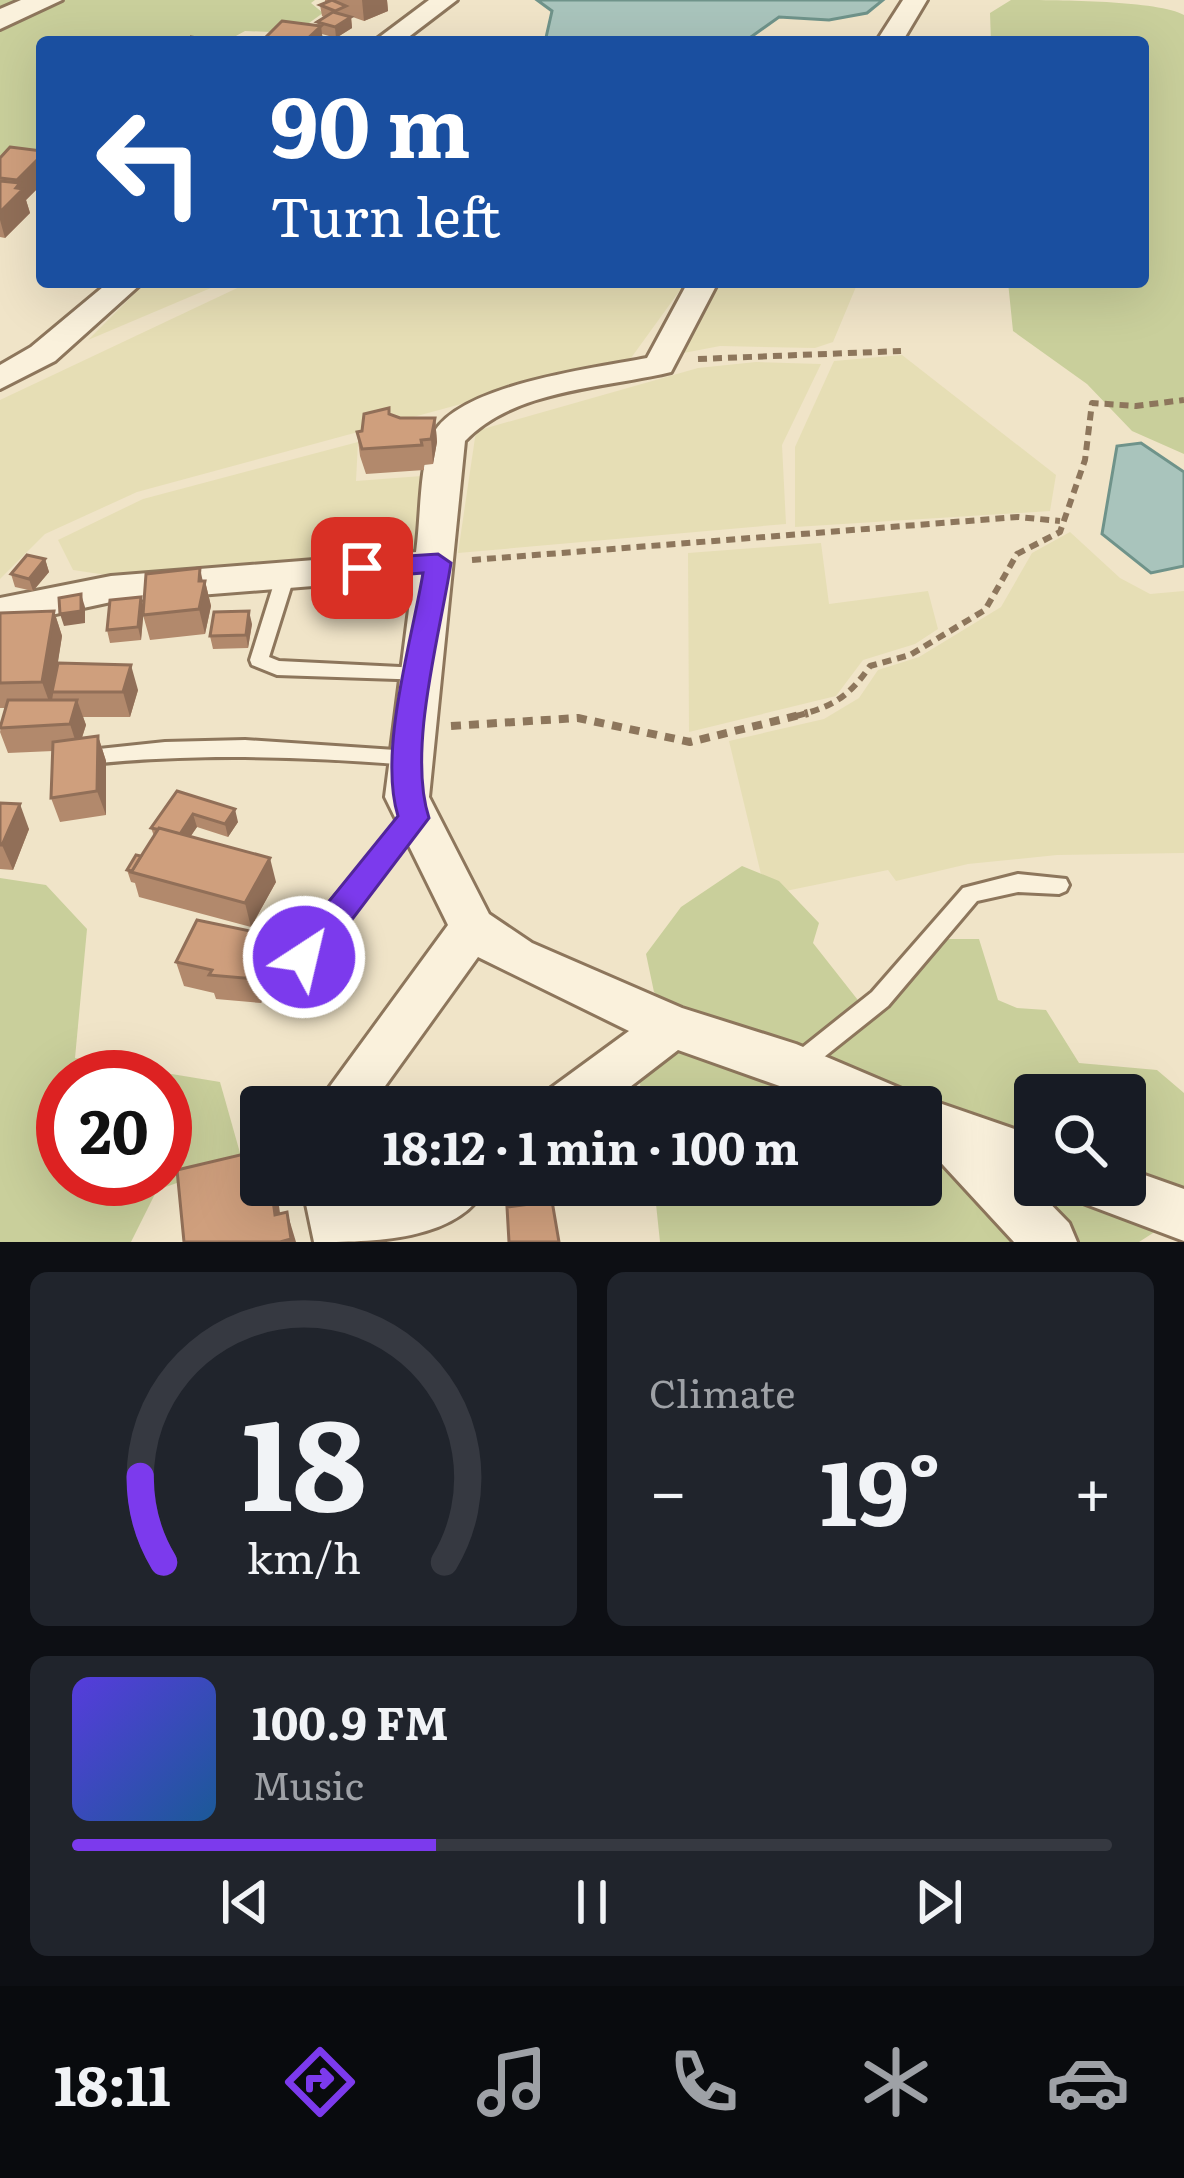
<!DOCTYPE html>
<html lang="en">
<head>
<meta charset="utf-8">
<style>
  body { margin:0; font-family:Literata,serif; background:#20242c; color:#f1f3f6; height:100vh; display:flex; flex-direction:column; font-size:45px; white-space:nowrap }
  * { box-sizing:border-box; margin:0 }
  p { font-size:39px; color:#9ea1a6 }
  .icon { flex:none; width:66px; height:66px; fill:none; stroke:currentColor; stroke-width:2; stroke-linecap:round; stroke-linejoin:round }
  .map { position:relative; height:1242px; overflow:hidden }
  .details { display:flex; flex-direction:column; gap:30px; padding:30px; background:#0d0f14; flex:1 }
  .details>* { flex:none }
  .hud { position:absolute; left:36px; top:36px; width:1113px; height:252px; border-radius:12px; box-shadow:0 12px 48px #0002; background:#1a4fa0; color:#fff; overflow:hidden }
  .tools { position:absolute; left:1014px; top:1074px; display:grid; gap:24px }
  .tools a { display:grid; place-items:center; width:132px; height:132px; border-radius:12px; background:#171b24; box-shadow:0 12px 48px #0002; font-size:60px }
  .speed { position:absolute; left:36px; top:1050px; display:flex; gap:24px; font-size:60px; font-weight:700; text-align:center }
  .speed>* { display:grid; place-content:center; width:156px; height:156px; border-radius:50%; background:#171b24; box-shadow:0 12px 48px #0002; line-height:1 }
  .speed .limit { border:18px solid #d22; background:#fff; color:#111 }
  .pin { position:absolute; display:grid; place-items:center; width:102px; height:102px; color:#fff; margin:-51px; border-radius:24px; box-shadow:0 6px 18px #0006 }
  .me { position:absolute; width:132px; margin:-66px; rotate:35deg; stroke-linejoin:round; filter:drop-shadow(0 0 9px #0008) }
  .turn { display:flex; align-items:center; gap:42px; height:252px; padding:0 36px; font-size:54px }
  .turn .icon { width:156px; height:156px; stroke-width:2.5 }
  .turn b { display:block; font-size:84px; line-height:102px }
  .big { font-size:90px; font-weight:700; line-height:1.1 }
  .details .widget { flex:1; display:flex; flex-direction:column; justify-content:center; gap:18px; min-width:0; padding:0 42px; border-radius:18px; background:#20242c }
  .details .dial { align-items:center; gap:0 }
  .dial svg { height:312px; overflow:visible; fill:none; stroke:#363941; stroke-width:7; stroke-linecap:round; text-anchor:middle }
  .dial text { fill:#f1f3f6; stroke:none }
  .song { display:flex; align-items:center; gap:36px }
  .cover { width:144px; height:144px; border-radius:18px; background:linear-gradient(135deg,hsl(250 70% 55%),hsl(210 70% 35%)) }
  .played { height:12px; border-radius:6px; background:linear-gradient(90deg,#7c3aed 35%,#363941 35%) }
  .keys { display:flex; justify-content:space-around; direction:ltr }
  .heat { display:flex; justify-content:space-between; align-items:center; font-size:66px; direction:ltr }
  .details .tiles { flex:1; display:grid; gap:30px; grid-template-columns:1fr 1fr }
  .widget:last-child { grid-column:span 2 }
  .trip { position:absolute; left:240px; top:1086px; width:702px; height:120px; border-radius:12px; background:#171b24; box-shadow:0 12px 48px #0002; font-weight:700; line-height:120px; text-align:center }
  .tabs { display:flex; height:192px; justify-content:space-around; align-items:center; background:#090b0e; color:#9ea1a6 }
  .tabs .icon { width:84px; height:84px }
  .tabs .active { color:#7c3aed }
  .tabs b { font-size:54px; color:#f1f3f6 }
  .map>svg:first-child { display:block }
</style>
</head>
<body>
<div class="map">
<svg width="1184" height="1242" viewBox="0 0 1184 1242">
  <rect width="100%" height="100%" fill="#f0e4c8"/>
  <g fill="#e6deb5">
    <polygon points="149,282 225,282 88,340 135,293"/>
    <polygon points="250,282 686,282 631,358 137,492 45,534 0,579 0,400"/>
    <polygon points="716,282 858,282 833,342 815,348 720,346 673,355"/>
    <polygon points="902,355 1056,475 1050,511 795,527 795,447 834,361"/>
    <polygon points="756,362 821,364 782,445 786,524 458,553 476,431 698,368"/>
    <polygon points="358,442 356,481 435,475 425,555 133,579 73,570 58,540 143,499"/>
    <polygon points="1070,532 1120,578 1150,594 1184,591 1184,853 1057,855 968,864 896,881 888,870 766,895 729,741 824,719 859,698 878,670 919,657 1001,607 1032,553"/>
    <polygon points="821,543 829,604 928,591 938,629 915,644 863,660 836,696 689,732 688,553"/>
  </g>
  <g fill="#c9cf9b" fill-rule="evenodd">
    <polygon points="0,0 315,0 311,3 323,13 295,33 245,31 225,42 42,42 42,158 0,171"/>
    <path d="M1011 0C1050 0 1158 0 1184 15V454L1132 431 1087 384 1013 331 1008 282H1143V42H991L990 13Z"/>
    <path d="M742 866 779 881 819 923 813 943 872 1018 913 977 940 939H979L998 1000 1017 1008 1046 1010 1079 1063 1157 1070 1184 1093V1213L1139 1242H660L654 1185H921V1107H643L639 1076 683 1018 654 992 646 954 681 907ZM1035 1095H1125V1185H1035Z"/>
    <path d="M0 878 46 885 87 929 75 1058 220 1082 242 1160 157 1190 131 1242H0ZM63 1077H165V1179H63Z"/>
  </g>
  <g fill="#a9c4bc" stroke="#6f938a" stroke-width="3">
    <polygon points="537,0 883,0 867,13 829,20 779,17 744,42 545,42 552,11"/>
    <polygon points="1141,443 1184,472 1184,566 1151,573 1102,534 1117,446"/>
  </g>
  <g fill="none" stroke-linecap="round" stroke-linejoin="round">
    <g stroke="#8d765c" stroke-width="6">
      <g id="service">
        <polygon points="286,568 295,574 269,657 279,661 420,668 427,670 429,675 427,680 277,675 252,665 250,660 277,574"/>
        <path d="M245 740 410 751 417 753 420 758 417 763 410 765C299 756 191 753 80 765L73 763 70 758 73 753 80 751 165 742Z"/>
        <polygon points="414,810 421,812 424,818 421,824 333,930 291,997 283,1000 275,997 272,990 275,983 317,918 407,812"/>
        <polygon points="1018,874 1066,879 1069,885 1066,891 1059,894 1018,892 977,901 888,1006 804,1073 796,1076 788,1073 785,1066 788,1059 872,992 963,888"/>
      </g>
    </g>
    <g stroke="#8d765c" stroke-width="6">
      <g id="minor">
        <polygon points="429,0 457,0 402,42 373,42"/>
        <polygon points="903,0 927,0 902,42 876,42"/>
        <polygon points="109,282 143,282 55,361 0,389 0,365 31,347"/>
        <path d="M688 282H718L671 372C605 388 514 389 465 441L429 797 489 914 532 943 682 1008 796 1044 916 1095 1035 1136V1184L1029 1182 1069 1223 1077 1242H1014L921 1141V1107H839L678 1050 604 1107H540L547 1091 629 1031 478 957 370 1107H315L448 925 385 797 413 578 111 602 0 626V598L111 576 416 552C421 517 419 472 431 439 450 385 597 368 647 358Z"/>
        <polygon points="1125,1168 1184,1189 1184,1241 1083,1203 1076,1185 1125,1185"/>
        <path d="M302 1185H354L358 1203 410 1185H487C460 1242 370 1242 314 1242Z"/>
      </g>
    </g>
    <g stroke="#8d765c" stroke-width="6">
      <polygon id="tertiary" points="21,0 62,0 0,29 0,9"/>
    </g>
    <g stroke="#8d765c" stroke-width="6" stroke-dasharray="9 6" stroke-linecap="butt">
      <polyline points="698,359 901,351"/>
      <polyline points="472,560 1018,517 1060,521"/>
      <path d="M796 716C832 707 849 697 870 666L910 655 985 610 1017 554 1060 532 1085 460 1092 403 1136 406 1184 400"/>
    </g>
    <polyline stroke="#8d765c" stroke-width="8" stroke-dasharray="10 8" stroke-linecap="butt" points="451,726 578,718 690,742 808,713"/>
    <use href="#service" fill="#faf1dc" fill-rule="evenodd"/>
    <use href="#minor" fill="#faf1dc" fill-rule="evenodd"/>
    <use href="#tertiary" fill="#faf1dc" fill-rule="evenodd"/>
  </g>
  <g fill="#b2896c">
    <polygon points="325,0 387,0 388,11 364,21 347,15 351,17 352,28 336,38 322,34 323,42 317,22 324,17 322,16 320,5 325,3"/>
    <polygon points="42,150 42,184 26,200 30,213 5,238 0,237 0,158"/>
    <polygon points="389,415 400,418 435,418 437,442 433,464 424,465 424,470 366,474 360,456 357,432 362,431"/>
    <polygon points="45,559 49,572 33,591 15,587 11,574"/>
    <polygon points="203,581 205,581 211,606 205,634 150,640 143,615 141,640 110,643 107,630 141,597 144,608"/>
    <polygon points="54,611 62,636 55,678 138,690 130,717 83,717 86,725 82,738 98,736 106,761 106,815 60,822 51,798 53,751 8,753 0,732 5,708 0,708 0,613"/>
    <polygon points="252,624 248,648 213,649 210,636"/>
    <polygon points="177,791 238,822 228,837 197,827 190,837 276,882 251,927 139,897 135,883 131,882 127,870 141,856 154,836 151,828"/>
    <polygon points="0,803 29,829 13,870 0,869"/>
    <polygon points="274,936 280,960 261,1003 216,999 214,993 184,986 176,962"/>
  </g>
  <g fill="#916f58">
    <polygon points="362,0 387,0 388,11 364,21"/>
    <polygon points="351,17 352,28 336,38 335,27"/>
    <polygon points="321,26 323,42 304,42"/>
    <polygon points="42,155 42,184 26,200 30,213 5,238 0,220 0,212 18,185 17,180"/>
    <polygon points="435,418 437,442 433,464 431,439"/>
    <polygon points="45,559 49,572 33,591 29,579"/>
    <polygon points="200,568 204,587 205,581 211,606 205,634 199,609"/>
    <polygon points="81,594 85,607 85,623 64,626 60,614"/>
    <polygon points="141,597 144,609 141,640 138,627"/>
    <polygon points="54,611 62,636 51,707 42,682"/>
    <polygon points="249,611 252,624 248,648 246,635"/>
    <polygon points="131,665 138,690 130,717 123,692"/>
    <polygon points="77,700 86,725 78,749 70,724"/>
    <polygon points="98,736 106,761 106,815 97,791"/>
    <polygon points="20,804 29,829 13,870 2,845"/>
    <polygon points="235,809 238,822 228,837 225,824"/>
    <polygon points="193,814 197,827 182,849 179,836"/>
    <polygon points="270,858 276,882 251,927 245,903"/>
    <polygon points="274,936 280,960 261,1003 255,979"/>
    <polygon points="271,1185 276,1185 284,1241 287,1212 296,1242 280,1242"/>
  </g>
  <g fill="#cf9f7d" stroke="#916f58" stroke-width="3">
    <polygon points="332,0 346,6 335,11 320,5"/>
    <polygon points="333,12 351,17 335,27 317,22"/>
    <polygon points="282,21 321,26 304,42 261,42"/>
    <polygon points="191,37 222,42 188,42"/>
    <polygon points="10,147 42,151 42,155 17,180 0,178 0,158"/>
    <polygon points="0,181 20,183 16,188 23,189 0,212"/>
    <polygon points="389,408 389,414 400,418 435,418 431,439 421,440 422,445 362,449 357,432 362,431 364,414"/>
    <polygon points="27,555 45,559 29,579 11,574"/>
    <polygon points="200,568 199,581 205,581 199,609 143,615 146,574"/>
    <polygon points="81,594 81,611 60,614 59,598"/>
    <polygon points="141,597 138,627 107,630 110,600"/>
    <polygon points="54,611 42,682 0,683 0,613"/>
    <polygon points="249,611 246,635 210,636 214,612"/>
    <polygon points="58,663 131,665 123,692 52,692"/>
    <polygon points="8,700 77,700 70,724 0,728"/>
    <polygon points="98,736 97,791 51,798 53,742"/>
    <polygon points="177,791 235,809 225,824 193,814 180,834 151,828"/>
    <polygon points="0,803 20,804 2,845 0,845"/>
    <polygon points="159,828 270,858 245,903 131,872"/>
    <polygon points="136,855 141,856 132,871 127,870"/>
    <polygon points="197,920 274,936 255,979 209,975 212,970 176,962"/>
    <polygon points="261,1150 261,1185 271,1185 275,1215 287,1212 291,1239 280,1242 184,1242 177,1170"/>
    <polygon points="552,1201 559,1242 509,1242 507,1207"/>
  </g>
  <path fill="#7c3aed" stroke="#51269a" stroke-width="3" d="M438 554 451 563C440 634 407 751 429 818L316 967H292L287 957 292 947 398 816C378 752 412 640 423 573L362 578 348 568 362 559Z"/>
</svg>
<div class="tools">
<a><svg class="icon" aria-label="search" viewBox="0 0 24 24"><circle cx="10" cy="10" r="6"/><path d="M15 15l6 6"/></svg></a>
</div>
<div class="speed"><div class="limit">20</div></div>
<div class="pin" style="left:362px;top:568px;background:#d93025"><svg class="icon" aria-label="arrive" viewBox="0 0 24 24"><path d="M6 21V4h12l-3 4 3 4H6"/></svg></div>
<svg class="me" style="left:304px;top:957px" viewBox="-20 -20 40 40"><circle r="17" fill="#7c3aed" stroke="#fff" stroke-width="3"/><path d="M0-11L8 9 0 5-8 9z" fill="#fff"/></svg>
<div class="trip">18:12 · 1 min · 100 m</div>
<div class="hud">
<div class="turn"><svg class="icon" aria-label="left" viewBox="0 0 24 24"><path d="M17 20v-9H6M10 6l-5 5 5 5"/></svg><div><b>90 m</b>Turn left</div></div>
</div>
</div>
<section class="details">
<div class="tiles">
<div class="widget dial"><svg viewBox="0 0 100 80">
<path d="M14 69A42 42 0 1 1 86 69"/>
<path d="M14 69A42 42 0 0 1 8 47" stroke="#7c3aed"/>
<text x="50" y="56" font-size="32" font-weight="700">18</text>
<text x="50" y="72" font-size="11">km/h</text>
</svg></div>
<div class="widget"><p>Climate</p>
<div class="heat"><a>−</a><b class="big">19°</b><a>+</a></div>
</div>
<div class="widget">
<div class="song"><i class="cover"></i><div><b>100.9 FM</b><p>Music</p></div></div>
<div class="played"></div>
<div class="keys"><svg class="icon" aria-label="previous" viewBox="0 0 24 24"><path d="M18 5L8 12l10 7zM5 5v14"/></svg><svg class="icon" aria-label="pause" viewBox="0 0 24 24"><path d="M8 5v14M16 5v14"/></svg><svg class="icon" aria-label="next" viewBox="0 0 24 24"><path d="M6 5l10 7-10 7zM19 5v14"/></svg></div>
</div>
</div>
</section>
<nav class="tabs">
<b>18:11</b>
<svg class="icon active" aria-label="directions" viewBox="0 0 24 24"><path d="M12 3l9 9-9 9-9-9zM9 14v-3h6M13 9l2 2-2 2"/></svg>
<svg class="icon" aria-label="music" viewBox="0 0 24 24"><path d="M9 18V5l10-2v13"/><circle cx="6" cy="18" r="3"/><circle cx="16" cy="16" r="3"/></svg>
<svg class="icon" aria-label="phone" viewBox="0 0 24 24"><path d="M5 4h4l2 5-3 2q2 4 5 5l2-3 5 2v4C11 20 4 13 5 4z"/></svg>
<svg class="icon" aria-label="climate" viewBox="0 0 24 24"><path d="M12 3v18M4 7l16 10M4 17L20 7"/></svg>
<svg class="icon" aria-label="car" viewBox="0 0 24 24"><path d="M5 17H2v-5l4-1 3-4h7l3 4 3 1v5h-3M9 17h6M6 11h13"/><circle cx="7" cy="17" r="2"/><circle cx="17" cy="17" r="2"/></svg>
</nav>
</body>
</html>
